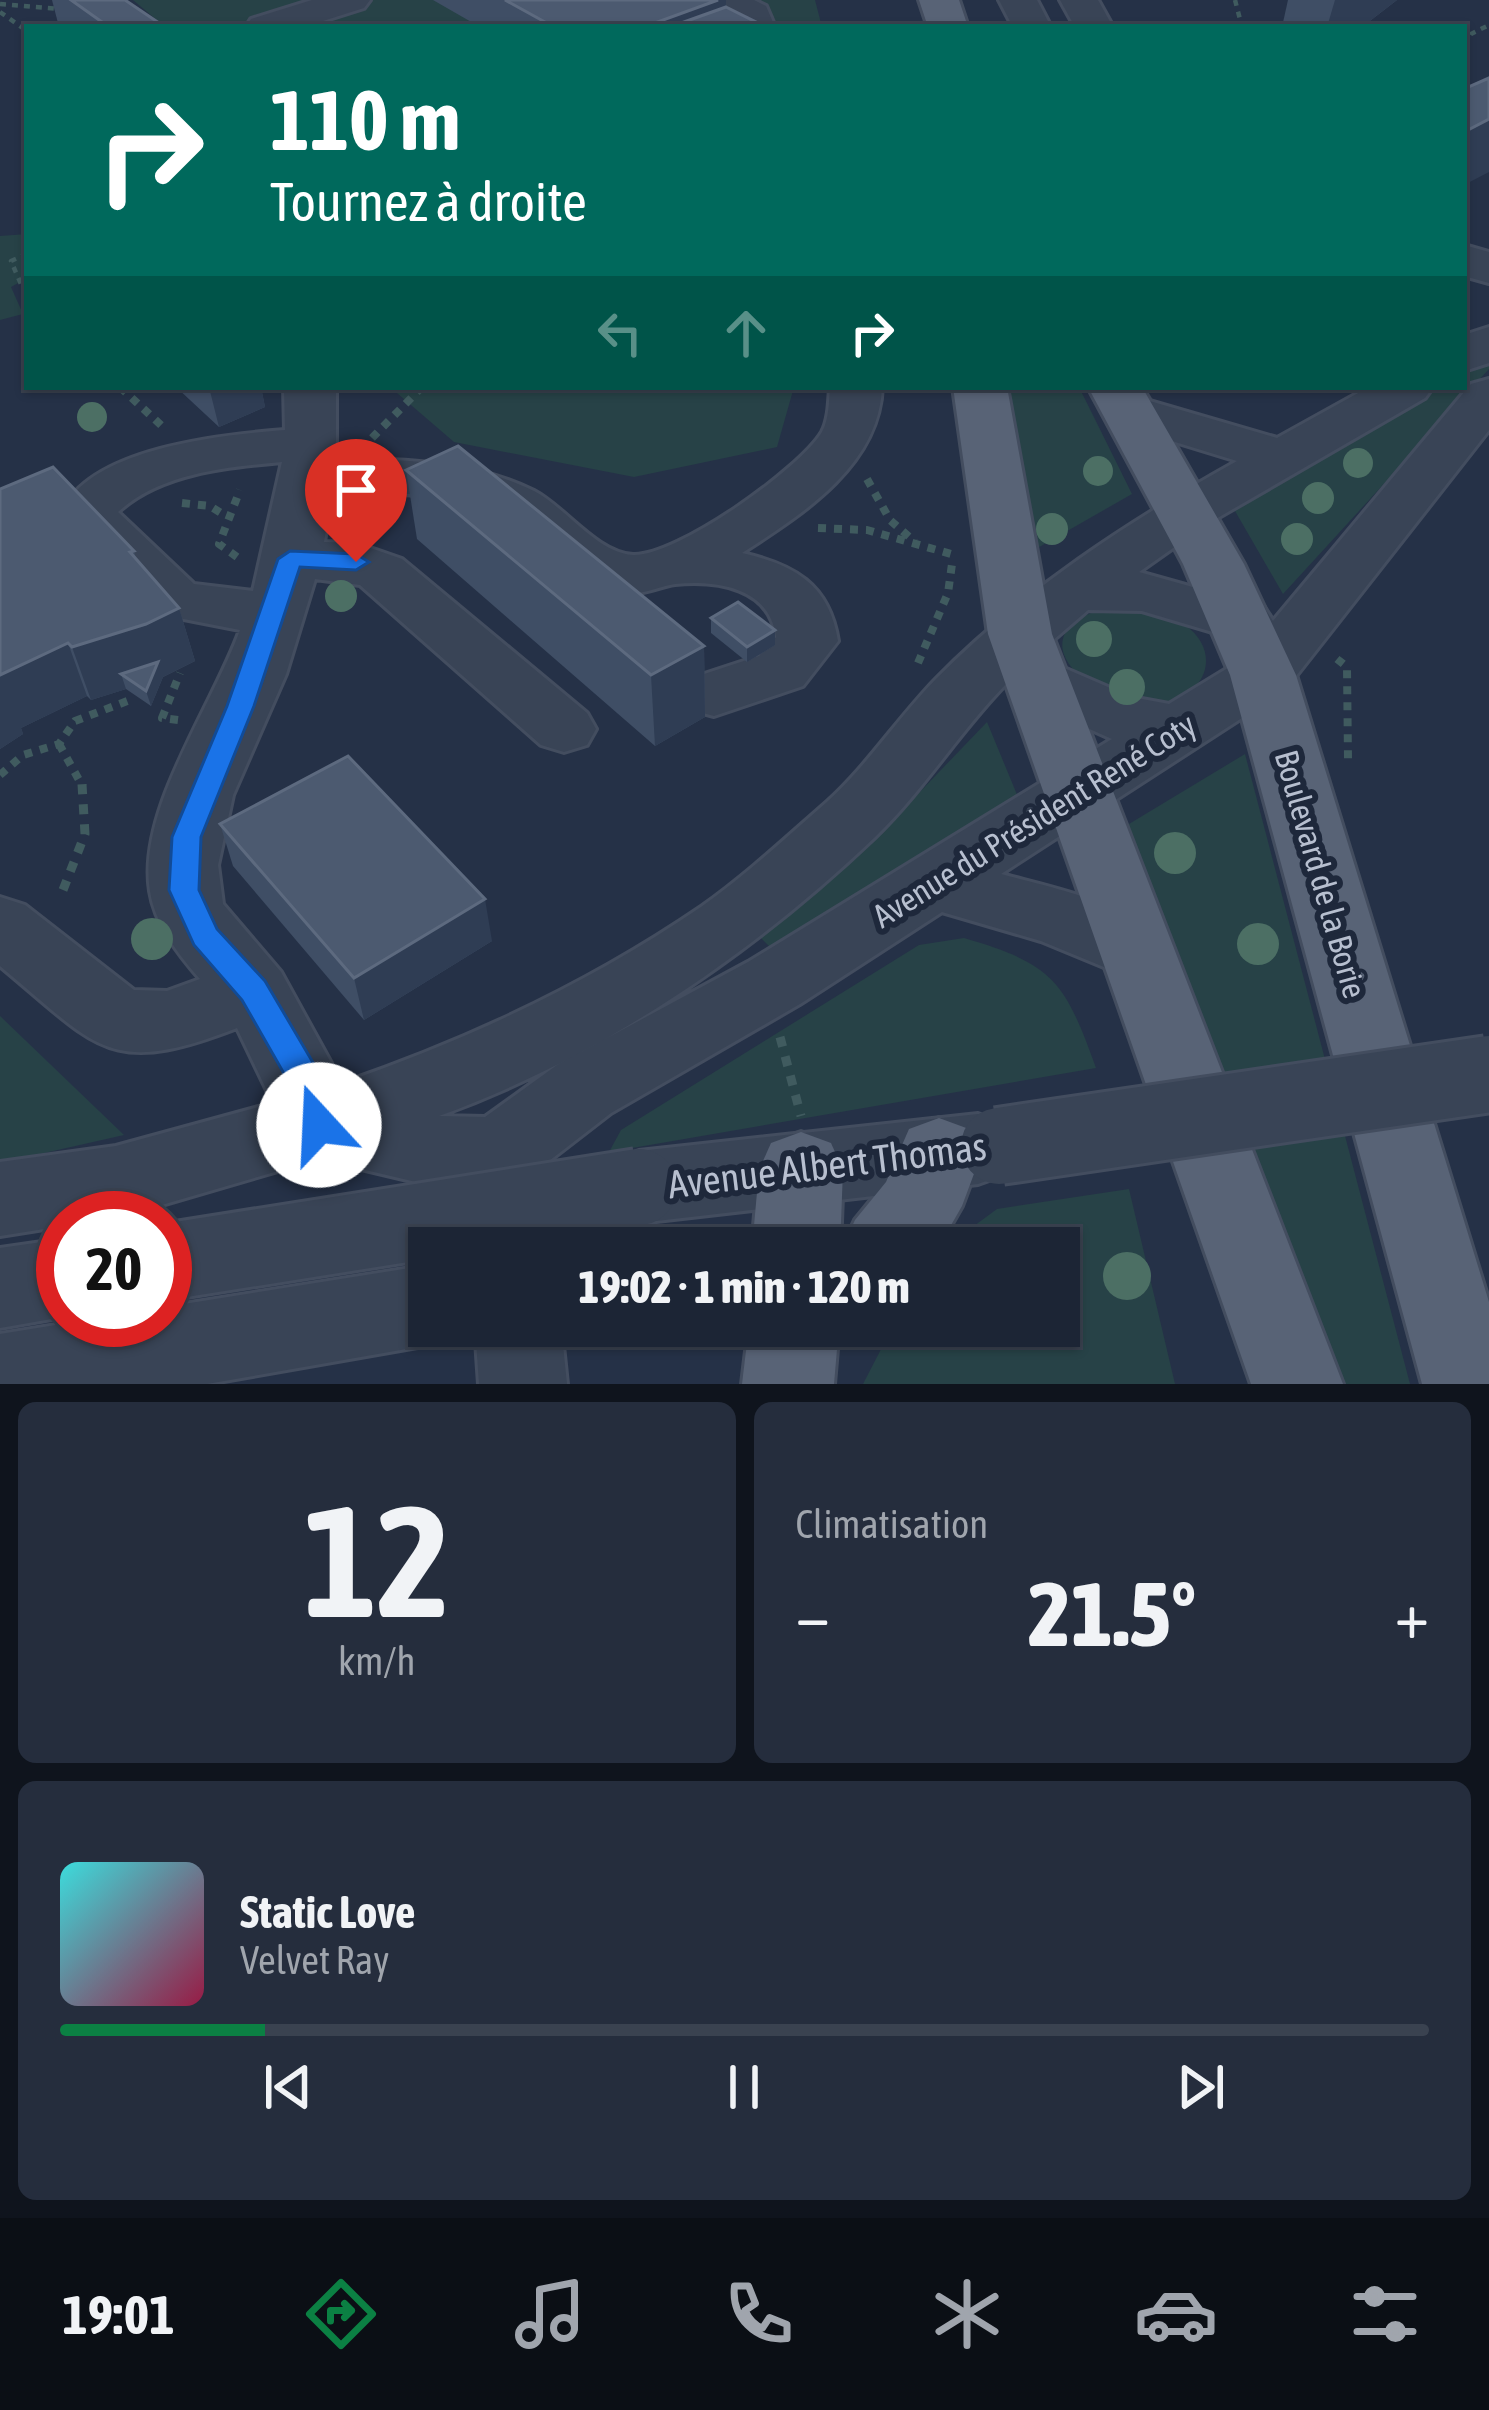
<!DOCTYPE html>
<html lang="fr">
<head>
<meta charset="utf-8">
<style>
  body { margin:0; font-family:"Asap Condensed",sans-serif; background:#252d3d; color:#f1f3f6; height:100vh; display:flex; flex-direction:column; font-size:45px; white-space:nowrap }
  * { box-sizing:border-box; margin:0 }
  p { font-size:39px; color:#a0a5ad }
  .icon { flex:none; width:66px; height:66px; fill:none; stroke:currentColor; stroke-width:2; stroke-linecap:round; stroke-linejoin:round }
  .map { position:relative; height:1384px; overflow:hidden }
  .side { display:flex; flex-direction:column; gap:18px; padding:18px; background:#0f141d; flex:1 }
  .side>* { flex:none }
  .top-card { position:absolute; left:24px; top:24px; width:1443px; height:366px; border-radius:0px; box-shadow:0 3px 9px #0004,0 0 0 3px #3a4250; background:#00695c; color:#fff; overflow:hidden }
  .speed { position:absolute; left:36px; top:1191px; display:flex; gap:24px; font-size:60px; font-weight:700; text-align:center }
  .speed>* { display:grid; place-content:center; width:156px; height:156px; border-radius:50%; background:#1c2535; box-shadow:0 3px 9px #0004,0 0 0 3px #3a4250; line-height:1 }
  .speed .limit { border:18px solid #d22; background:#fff; color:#111 }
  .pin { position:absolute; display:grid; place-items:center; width:102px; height:102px; color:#fff; margin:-123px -51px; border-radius:50% 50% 50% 0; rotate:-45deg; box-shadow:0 0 12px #0007 }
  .pin .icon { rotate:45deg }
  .me { position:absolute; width:132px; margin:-66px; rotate:340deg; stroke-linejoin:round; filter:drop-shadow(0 0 9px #0008) }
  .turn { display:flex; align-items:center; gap:42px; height:252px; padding:0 48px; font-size:54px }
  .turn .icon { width:156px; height:156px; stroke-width:2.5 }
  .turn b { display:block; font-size:84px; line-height:102px }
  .lanes { display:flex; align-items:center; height:114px; padding:0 48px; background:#0003; justify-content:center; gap:60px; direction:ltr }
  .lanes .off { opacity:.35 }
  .big { font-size:90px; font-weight:800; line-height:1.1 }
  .side .widget { flex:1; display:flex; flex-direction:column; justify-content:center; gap:18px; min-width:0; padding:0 42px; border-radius:18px; background:#252d3d }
  .side .dial { align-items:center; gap:0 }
  .dial b { font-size:156px; line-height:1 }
  .song { display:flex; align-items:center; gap:36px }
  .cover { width:144px; height:144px; border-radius:18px; background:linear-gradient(135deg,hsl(180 70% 55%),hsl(340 70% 35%)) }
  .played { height:12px; border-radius:6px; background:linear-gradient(90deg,#0b8043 15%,#3a4250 15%) }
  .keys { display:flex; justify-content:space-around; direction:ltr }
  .heat { display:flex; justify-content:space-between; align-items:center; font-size:66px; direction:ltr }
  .side .tiles { flex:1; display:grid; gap:18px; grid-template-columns:1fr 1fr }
  .widget:last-child { grid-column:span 2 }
  .trip { position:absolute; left:408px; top:1227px; width:672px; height:120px; border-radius:0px; background:#1c2535; box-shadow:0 3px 9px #0004,0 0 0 3px #3a4250; font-weight:800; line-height:120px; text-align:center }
  .tabs { display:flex; height:192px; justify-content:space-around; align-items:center; background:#0b0f15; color:#a0a5ad }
  .tabs .icon { width:84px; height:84px }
  .tabs .current { color:#0b8043 }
  .tabs b { font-size:54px; color:#f1f3f6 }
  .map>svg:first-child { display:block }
</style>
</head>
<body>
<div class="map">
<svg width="1489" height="1384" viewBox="0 0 1489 1384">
  <rect width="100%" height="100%" fill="#253147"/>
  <g fill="#274247">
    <polygon points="133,0 815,0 822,27 165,27"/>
    <polygon points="27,234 27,278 11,287 23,314 0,320 0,236"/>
    <polygon points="1489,350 1489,369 1283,594 1235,511 1431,387 1464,387 1464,366"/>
    <polygon points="390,387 794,387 777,447 634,477 454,442"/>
    <polygon points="1008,387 1079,387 1132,494 1034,550"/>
    <path d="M1114 606C1137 606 1165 611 1185 625 1219 649 1210 690 1170 701 1104 719 998 632 1114 606Z"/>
    <polygon points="987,722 1018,797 772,949 758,935 869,845"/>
    <polygon points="1245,754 1410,1384 1343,1384 1119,830"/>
    <path d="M964 938C1054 964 1065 982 1096 1068L609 1152 621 1130 919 945Z"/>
    <polygon points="0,1016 124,1135 0,1163"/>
    <polygon points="1129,1189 1175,1384 863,1384 893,1326 1059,1326 1059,1248 944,1248 997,1209"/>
  </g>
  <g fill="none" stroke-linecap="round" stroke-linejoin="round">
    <g stroke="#434d5f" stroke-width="6">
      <g id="minor">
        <polygon points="312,0 370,0 364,8 304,27 246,27 251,19"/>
        <polygon points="706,0 754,0 766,6 775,27 737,27 735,20"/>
        <polygon points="999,0 1037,0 1051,27 1013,27"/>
        <polygon points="1060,0 1098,0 1113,27 1075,27"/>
        <polygon points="1464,245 1489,252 1489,283 1464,276"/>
        <polygon points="1489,327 1489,363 1464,371 1464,335"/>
        <path d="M1489 379V430L1285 690 1001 874C1048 887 1147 906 1169 950L1159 971 1133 979 1041 941 942 912 800 1004 611 1113 527 1178 499 1188 433 1186 319 1159 117 1218H63V1226L0 1236V1162L116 1146 273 1103 237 1028C108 1078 98 1047 0 966V897L25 905 134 990 167 991 200 979C178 954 155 924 150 891 137 810 213 706 240 630L153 613 78 539 62 512C90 448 222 435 285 430L284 387H336V459C402 459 474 461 534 491 565 507 597 553 633 555 676 557 800 469 822 432 829 419 829 401 830 387H882C879 466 802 514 742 553 794 565 829 584 838 641L803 686 714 716 692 710 682 694 692 678 759 656 776 637C770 588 718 580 675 584 660 586 646 594 630 593 618 592 605 588 594 584 561 573 538 546 511 526 460 489 393 493 332 493L324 542 356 543 402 559 587 713 596 729 587 745 564 752 541 745 360 585 315 579 286 674 233 795 218 865 223 904 281 972 342 1083C468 1040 591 982 701 907 745 876 787 837 827 802 867 766 898 718 936 679 1024 590 1128 522 1237 461L1110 422 1103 411 1110 400 1129 395 1277 438 1369 387H1433L1425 398 1207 524 1139 572 1264 607 1273 621 1471 384ZM282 462 253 591 194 584 118 512C160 473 227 467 282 462ZM1088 610 1142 611 1243 641 1261 636 1241 660 1169 704 1131 697 1057 665 1030 660ZM1006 684 1013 695 1112 739 748 962 557 1065 485 1117 439 1116C601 1057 750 956 875 837 923 791 959 732 1006 684Z"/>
        <polygon points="978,1114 1006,1124 1018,1149 1006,1174 978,1184 639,1223 610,1213 598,1187 610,1161 639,1151"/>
        <polygon points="63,1239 63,1317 0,1328 0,1248"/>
        <polygon points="429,1265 429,1326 463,1326 459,1334 429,1345 207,1384 0,1384 0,1334 87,1320 165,1320 165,1307"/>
        <polygon points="475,1326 561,1326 567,1384 479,1384"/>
      </g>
    </g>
    <g stroke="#434d5f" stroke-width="6">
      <g id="major">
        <polygon points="919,0 959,0 968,27 928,27"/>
        <polygon points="953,387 1007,387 1052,634 1343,1384 1251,1384 988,634"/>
        <polygon points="1088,387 1142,387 1244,564 1296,675 1489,1302 1489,1384 1422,1384 1230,675 1183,564"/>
        <polygon points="939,1118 969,1129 981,1155 962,1206 938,1248 842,1248 855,1220 886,1182 909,1129"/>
        <polygon points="801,1132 831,1143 843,1170 840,1248 752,1248 759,1170 771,1143"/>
        <polygon points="749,1326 839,1326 834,1384 742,1384"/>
      </g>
    </g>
    <g stroke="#405b5f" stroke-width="4.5" stroke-dasharray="6 6" stroke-linecap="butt">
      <polyline points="1235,0 1242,27"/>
      <polyline points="0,4 61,9"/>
      <polyline points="0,12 27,31"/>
      <polyline points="1464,45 1471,34 1489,25"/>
      <polyline points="27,254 11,261 27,298"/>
    </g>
    <g stroke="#405b5f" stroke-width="8" stroke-dasharray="8 8" stroke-linecap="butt">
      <polyline points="120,387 163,427"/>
      <polyline points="372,438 422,387"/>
      <polyline points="867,479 890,520 915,542"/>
      <polyline points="182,503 210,506 226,516"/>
      <polyline points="818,528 867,530 951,554"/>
      <polyline points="237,557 219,544 240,490"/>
      <polyline points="1337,659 1347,667 1348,759"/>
      <polyline points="918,663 948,593 952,564"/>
      <polyline points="178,720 162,718 180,673"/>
      <polyline points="59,744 83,787"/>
      <polyline points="0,775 23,755 59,744 75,721 130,700"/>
    </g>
    <g stroke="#405b5f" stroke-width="9" stroke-dasharray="10 10" stroke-linecap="butt">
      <polyline points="63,890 85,834 82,784"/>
      <polyline points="780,1037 801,1116"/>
    </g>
    <use href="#minor" fill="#394456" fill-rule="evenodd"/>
    <use href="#major" fill="#586376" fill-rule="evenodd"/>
    <g stroke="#434d5f" stroke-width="82" stroke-linecap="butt">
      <g id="minor-bridge">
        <polyline points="999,1146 1489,1074"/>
        <polyline points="165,1262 639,1187"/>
      </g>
    </g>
    <use href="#minor-bridge" stroke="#394456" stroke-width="76"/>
  </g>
  <g fill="#4c6f64">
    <circle cx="92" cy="417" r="15"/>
    <circle cx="1358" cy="463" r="15"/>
    <circle cx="1098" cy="471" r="15"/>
    <circle cx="1318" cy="498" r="16"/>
    <circle cx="374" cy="514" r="16"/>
    <circle cx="1052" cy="529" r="16"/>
    <circle cx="1297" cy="539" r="16"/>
    <circle cx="341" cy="596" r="16"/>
    <circle cx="1094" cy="639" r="18"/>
    <circle cx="1127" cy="687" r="18"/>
    <circle cx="1175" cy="853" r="21"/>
    <circle cx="152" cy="939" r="21"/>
    <circle cx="1258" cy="944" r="21"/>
    <circle cx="1127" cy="1276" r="24"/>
  </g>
  <g fill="#3f4e65">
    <polygon points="52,0 125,0 165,27 59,27"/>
    <polygon points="433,0 726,0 726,7 766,27 480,27"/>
    <polygon points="1288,0 1397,0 1362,27 1282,27"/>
    <polygon points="176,387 261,387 265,407 219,427"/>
    <polygon points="406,470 704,646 705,717 655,746 417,539"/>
    <polygon points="0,489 134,551 136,559 179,608 195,661 163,677 151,706 126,689 91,700 87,696 21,728 23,734 0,749"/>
    <polygon points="711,618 775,645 747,662 711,633"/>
    <polygon points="220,824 492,941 364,1020 233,866"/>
  </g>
  <g fill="#2f3d54">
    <polygon points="718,0 726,0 726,27 644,27"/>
    <polygon points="1335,0 1397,0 1362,27 1327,27"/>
    <polygon points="1489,119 1489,172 1464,185 1464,132"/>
    <polygon points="209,387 261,387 265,407 219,427"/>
    <polygon points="179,608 195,661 163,677 151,706 146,691 121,674 126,689 91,700 72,647"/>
    <polygon points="775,630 775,645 747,662 747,647"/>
    <polygon points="68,643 87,696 21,728 23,734 0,749 0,675"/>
    <polygon points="704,646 705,717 655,746 651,675"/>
    <polygon points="485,899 492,941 364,1020 354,978"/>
  </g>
  <g fill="#4c5a70" stroke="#5d6a7f" stroke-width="3">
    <polygon points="71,0 125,0 165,27 109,27"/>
    <polygon points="505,0 718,0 644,27 554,27"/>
    <polygon points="726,7 766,27 670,27"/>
    <polygon points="1489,78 1489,119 1464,132 1464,89"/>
    <polygon points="458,446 704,646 651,675 406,470"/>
    <polygon points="53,467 134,551 130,552 179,608 146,624 72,647 68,643 0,675 0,489"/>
    <polygon points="738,602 775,630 747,647 711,618"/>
    <polygon points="158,662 146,691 121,674"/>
    <polygon points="348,756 485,899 354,978 220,824"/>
  </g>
  <polygon fill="#1a73e8" stroke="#114b97" stroke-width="3" points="290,551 356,554 369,562 356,570 300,567 254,706 201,837 199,890 217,929 265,981 318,1071 336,1125 331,1135 319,1140 307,1135 290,1084 242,1000 194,945 169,890 172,837 227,706 278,559"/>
  <g text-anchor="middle" stroke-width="12" stroke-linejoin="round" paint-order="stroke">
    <g font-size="33" fill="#b7bfcf" stroke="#1e283b">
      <text transform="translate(1034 820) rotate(-32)" y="12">Avenue du Président René Coty</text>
      <text transform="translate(1321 874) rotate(74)" y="12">Boulevard de la Borie</text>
    </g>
    <g font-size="39" fill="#b7bfcf" stroke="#1e283b">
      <text transform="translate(827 1165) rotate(-7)" y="14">Avenue Albert Thomas</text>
    </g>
  </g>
</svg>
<div class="speed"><div class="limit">20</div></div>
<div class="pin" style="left:356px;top:562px;background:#d93025"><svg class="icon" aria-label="arrive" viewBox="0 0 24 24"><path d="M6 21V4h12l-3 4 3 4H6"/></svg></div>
<svg class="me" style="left:319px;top:1125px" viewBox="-20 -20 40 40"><circle r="19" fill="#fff"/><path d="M0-13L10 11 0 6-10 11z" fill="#1a73e8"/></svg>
<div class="trip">19:02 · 1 min · 120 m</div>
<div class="top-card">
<div class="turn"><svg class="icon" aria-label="right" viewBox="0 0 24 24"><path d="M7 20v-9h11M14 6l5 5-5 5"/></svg><div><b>110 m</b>Tournez à droite</div></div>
<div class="lanes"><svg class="icon off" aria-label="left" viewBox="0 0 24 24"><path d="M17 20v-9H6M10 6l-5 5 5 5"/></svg><svg class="icon off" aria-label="ahead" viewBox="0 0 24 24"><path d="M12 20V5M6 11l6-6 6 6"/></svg><svg class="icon" aria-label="right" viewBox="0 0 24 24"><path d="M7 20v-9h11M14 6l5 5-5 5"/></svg></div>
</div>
</div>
<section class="side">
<div class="tiles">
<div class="widget dial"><b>12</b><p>km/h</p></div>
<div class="widget"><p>Climatisation</p>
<div class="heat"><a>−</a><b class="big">21.5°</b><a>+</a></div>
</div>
<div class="widget">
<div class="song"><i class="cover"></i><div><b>Static Love</b><p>Velvet Ray</p></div></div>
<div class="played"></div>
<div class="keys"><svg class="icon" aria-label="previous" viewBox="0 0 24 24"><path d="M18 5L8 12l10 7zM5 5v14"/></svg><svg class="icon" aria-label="pause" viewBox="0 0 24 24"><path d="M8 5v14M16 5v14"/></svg><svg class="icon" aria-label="next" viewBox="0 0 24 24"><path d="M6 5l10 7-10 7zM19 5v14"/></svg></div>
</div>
</div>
</section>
<nav class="tabs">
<b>19:01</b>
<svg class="icon current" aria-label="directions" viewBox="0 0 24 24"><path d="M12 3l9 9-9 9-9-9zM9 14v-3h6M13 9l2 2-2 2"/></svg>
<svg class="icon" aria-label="music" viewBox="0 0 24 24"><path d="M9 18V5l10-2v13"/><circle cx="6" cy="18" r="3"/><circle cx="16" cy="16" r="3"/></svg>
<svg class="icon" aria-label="phone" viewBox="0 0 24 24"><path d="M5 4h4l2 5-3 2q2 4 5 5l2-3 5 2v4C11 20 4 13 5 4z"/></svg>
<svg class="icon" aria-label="climate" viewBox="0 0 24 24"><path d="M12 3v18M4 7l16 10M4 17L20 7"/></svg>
<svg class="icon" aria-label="car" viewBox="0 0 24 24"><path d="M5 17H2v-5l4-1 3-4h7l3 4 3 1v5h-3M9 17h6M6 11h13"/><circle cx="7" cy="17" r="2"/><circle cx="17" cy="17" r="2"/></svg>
<svg class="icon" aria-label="filters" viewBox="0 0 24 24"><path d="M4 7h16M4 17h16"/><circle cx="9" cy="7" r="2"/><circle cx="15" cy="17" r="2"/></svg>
</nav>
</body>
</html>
